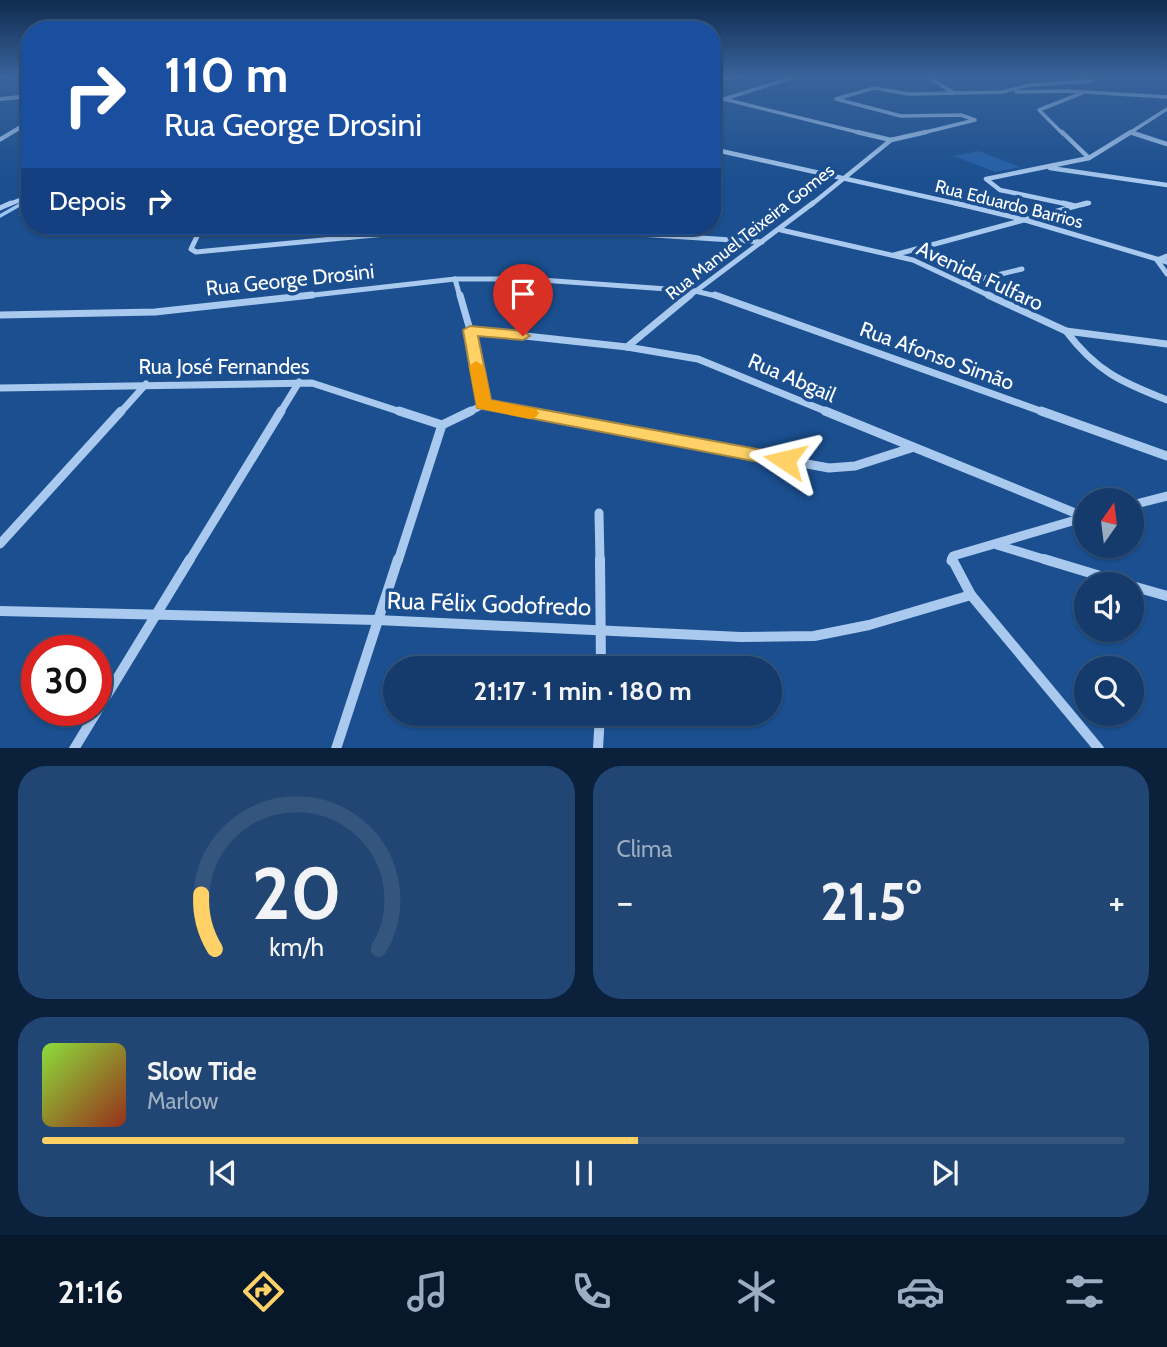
<!DOCTYPE html>
<html lang="pt">
<head>
<meta charset="utf-8">
<style>
  body { margin:0; font-family:Cabin,sans-serif; background:#214673; color:#f1f3f6; height:100vh; display:flex; flex-direction:column; font-size:26px; white-space:nowrap }
  * { box-sizing:border-box; margin:0 }
  p { font-size:23px; color:#9dadc1 }
  .icon { flex:none; width:38px; height:38px; fill:none; stroke:currentColor; stroke-width:2; stroke-linecap:round; stroke-linejoin:round }
  .map { position:relative; height:748px; overflow:hidden }
  .panel { display:flex; flex-direction:column; gap:18px; padding:18px; background:#0b203b; flex:1 }
  .panel>* { flex:none }
  .guide { position:absolute; left:21px; top:21px; width:700px; height:214px; border-radius:28px; box-shadow:0 2px 5px #0004,0 0 0 2px #33557e; background:#1a4fa0; color:#fff; overflow:hidden }
  .needle { width:46px; rotate:14deg }
  .buttons { position:absolute; left:1074px; top:488px; display:grid; gap:14px }
  .buttons a { display:grid; place-items:center; width:70px; height:70px; border-radius:50%; background:#143b6b; box-shadow:0 2px 5px #0004,0 0 0 2px #33557e; font-size:35px }
  .speed { position:absolute; left:21px; top:635px; display:flex; gap:14px; font-size:35px; font-weight:700; text-align:center }
  .speed>* { display:grid; place-content:center; width:91px; height:91px; border-radius:50%; background:#143b6b; box-shadow:0 2px 5px #0004,0 0 0 2px #33557e; line-height:1 }
  .speed .limit { border:10px solid #d22; background:#fff; color:#111 }
  .pin { position:absolute; display:grid; place-items:center; width:60px; height:60px; color:#fff; margin:-72px -30px; border-radius:50% 50% 50% 0; rotate:-45deg; box-shadow:0 0 7px #0007 }
  .pin .icon { rotate:45deg }
  .me { position:absolute; width:77px; margin:-38px; rotate:280deg; stroke-linejoin:round; filter:drop-shadow(0 0 5px #0008) }
  .turn { display:flex; align-items:center; gap:24px; height:147px; padding:0 28px; font-size:32px }
  .turn .icon { width:91px; height:91px; stroke-width:2.5 }
  .turn b { display:block; font-size:49px; line-height:60px }
  .then { display:flex; align-items:center; height:66px; padding:0 28px; background:#0003; gap:14px; font-size:26px }
  .big { font-size:52px; font-weight:700; line-height:1.1 }
  .panel .card { flex:1; display:flex; flex-direction:column; justify-content:center; gap:10px; min-width:0; padding:0 24px; border-radius:28px; background:#214673 }
  .panel .dial { align-items:center; gap:0 }
  .dial svg { height:182px; overflow:visible; fill:none; stroke:#33557e; stroke-width:7; stroke-linecap:round; text-anchor:middle }
  .dial text { fill:#f1f3f6; stroke:none }
  .song { display:flex; align-items:center; gap:21px }
  .cover { width:84px; height:84px; border-radius:10px; background:linear-gradient(135deg,hsl(90 70% 55%),hsl(10 70% 35%)) }
  .played { height:7px; border-radius:4px; background:linear-gradient(90deg,#ffd166 55%,#33557e 55%) }
  .keys { display:flex; justify-content:space-around; direction:ltr }
  .heat { display:flex; justify-content:space-between; align-items:center; font-size:38px; direction:ltr }
  .panel .tiles { flex:1; display:grid; gap:18px; grid-template-columns:1fr 1fr }
  .card:last-child { grid-column:span 2 }
  .trip { position:absolute; left:383px; top:656px; width:399px; height:70px; border-radius:35px; background:#143b6b; box-shadow:0 2px 5px #0004,0 0 0 2px #33557e; font-weight:700; line-height:70px; text-align:center }
  .tabs { display:flex; height:112px; justify-content:space-around; align-items:center; background:#08182b; color:#9dadc1 }
  .tabs .icon { width:49px; height:49px }
  .tabs .active { color:#ffd166 }
  .tabs b { font-size:32px; color:#f1f3f6 }
  .map>svg:first-child { display:block }
</style>
</head>
<body>
<div class="map">
<svg width="1167" height="749" viewBox="0 0 1167 749">
  <rect width="100%" height="100%" fill="#1b4f8f"/>
  <polygon fill="#2461a8" points="979,151 1020,167 995,172 954,156"/>
  <g fill="none" stroke-linecap="round" stroke-linejoin="round">
    <polyline stroke="#9cc4f0" stroke-width="3.5" points="0,216 30,199"/>
    <g stroke="#a9c9ee" stroke-width="3.5">
      <polyline points="797,76 724,99 865,134"/>
      <polyline points="926,76 954,93"/>
      <polyline points="0,77 3,76"/>
      <polyline points="712,81 741,76"/>
      <polyline points="1016,92 1068,91 1167,97"/>
      <polyline points="918,134 975,120 961,115 901,116 836,99 874,88 909,94 1002,92 1030,85 1093,81 1079,76"/>
      <polyline points="1063,134 1039,110 1082,93"/>
      <polyline points="1128,134 1167,109"/>
    </g>
    <g stroke="#a9c9ee" stroke-width="4.5">
      <polyline points="857,132 891,140 926,132"/>
      <polyline points="1062,132 1089,158"/>
      <polyline points="1133,133 1167,144"/>
      <polyline points="712,149 963,205"/>
      <polyline points="1050,168 1167,185"/>
      <polyline points="7,205 20,200"/>
      <polyline points="811,205 891,140"/>
      <polyline points="1071,205 1000,190 986,179 1089,158 1131,132"/>
      <polyline points="1081,205 1089,203"/>
    </g>
    <g stroke="#a9c9ee" stroke-width="5">
      <polyline points="955,203 1025,220 1167,262"/>
      <polyline points="1063,203 1075,206"/>
      <polyline points="0,208 11,203"/>
      <polyline points="202,226 191,249 196,252 470,226"/>
      <polyline points="515,226 762,242"/>
      <polyline points="781,230 913,260 992,297"/>
      <polyline points="894,255 1087,203"/>
      <polyline points="1167,256 1157,260 1167,274"/>
      <polyline points="455,279 460,297"/>
      <polyline points="963,283 1022,269"/>
      <polyline points="296,297 455,279 527,279 695,291 720,297"/>
      <polyline points="688,297 813,203"/>
    </g>
    <g stroke="#a9c9ee" stroke-width="7">
      <polyline points="460,295 470,330 483,405"/>
      <polyline points="715,295 1046,413"/>
      <polyline points="988,295 1066,331 1167,344"/>
      <polyline points="0,315 155,312 312,295"/>
      <polyline points="470,330 627,347 698,359 830,413"/>
      <path d="M1066 331C1096 371 1121 382 1167 400"/>
      <polyline points="627,347 690,295"/>
      <polyline points="0,388 312,383 404,413"/>
      <polyline points="483,405 526,413"/>
      <polyline points="120,413 146,384"/>
      <polyline points="280,413 299,382"/>
      <polyline points="467,413 483,405"/>
    </g>
    <g stroke="#a9c9ee" stroke-width="9">
      <polyline points="399,411 442,425"/>
      <polyline points="516,411 829,468 855,466 911,448"/>
      <polyline points="825,411 1085,517"/>
      <polyline points="1041,411 1167,456"/>
      <polyline points="1132,505 1167,496"/>
      <polyline points="599,513 600,561"/>
      <polyline points="0,544 121,411"/>
      <polyline points="997,545 1050,561"/>
      <polyline points="189,561 281,411"/>
      <polyline points="398,561 442,425 471,411"/>
      <polyline points="951,561 953,556 1086,517"/>
    </g>
    <g stroke="#a9c9ee" stroke-width="10">
      <polyline points="600,559 601,668"/>
      <polyline points="952,559 971,595 1099,749"/>
      <polyline points="1044,559 1127,584"/>
      <polyline points="1132,586 1167,596"/>
      <polyline points="0,611 377,620 741,637 814,636 869,625 971,595"/>
      <polyline points="74,749 190,559"/>
      <polyline points="336,749 398,559"/>
      <polyline points="598,749 600,714"/>
    </g>
    <g fill="#a9c9ee" fill-rule="evenodd">
      <polygon points="30,94 30,98 0,101 0,97"/>
      <polygon points="30,119 30,124 0,142 0,137"/>
    </g>
  </g>
  <linearGradient id="sky" x2="0" y2="1"><stop stop-color="#0f2b4f"/><stop offset="0.42" stop-color="#39639b"/><stop offset="1" stop-color="#39639b" stop-opacity="0"/></linearGradient>
  <rect width="1167" height="181" fill="url(#sky)"/>
  <polygon fill="#ffd166" stroke="#a68842" stroke-width="2" points="470,326 523,331 530,336 523,340 478,336 491,400 785,454 795,460 785,467 477,408 463,330"/>
  <polygon fill="#f59e0b" points="476,361 484,366 491,400 536,409 539,413 536,417 530,419 477,408 469,366"/>
  <g text-anchor="middle" stroke-width="7" stroke-linejoin="round" paint-order="stroke">
    <g font-size="18" fill="#fff" stroke="#1b4f8f">
      <text transform="translate(1009 204) rotate(14)" y="6">Rua Eduardo Barrios</text>
      <text transform="translate(750 232) rotate(-38)" y="6">Rua Manuel Teixeira Gomes</text>
    </g>
    <g font-size="21" fill="#fff" stroke="#1b4f8f">
      <text transform="translate(980 276) rotate(25)" y="7">Avenida Fulfaro</text>
      <text transform="translate(290 280) rotate(-6)" y="7">Rua George Drosini</text>
      <text transform="translate(937 356) rotate(20)" y="7">Rua Afonso Simão</text>
      <text x="224" y="374">Rua José Fernandes</text>
      <text transform="translate(792 378) rotate(23)" y="7">Rua Abgail</text>
    </g>
    <g font-size="24" fill="#fff" stroke="#1b4f8f">
      <text transform="translate(489 604) rotate(2)" y="8">Rua Félix Godofredo</text>
    </g>
  </g>
</svg>
<div class="buttons">
<a><svg class="needle" viewBox="-14 -14 28 28"><path d="M0-13l5 13h-10z" fill="#e53935"/><path d="M0 13l5-13h-10z" fill="#9dadc1"/></svg></a>
<a><svg class="icon" aria-label="sound" viewBox="0 0 24 24"><path d="M4 9h4l5-4v14l-5-4H4zM17 9q2 3 0 6"/></svg></a>
<a><svg class="icon" aria-label="search" viewBox="0 0 24 24"><circle cx="10" cy="10" r="6"/><path d="M15 15l6 6"/></svg></a>
</div>
<div class="speed"><div class="limit">30</div></div>
<div class="pin" style="left:523px;top:336px;background:#d93025"><svg class="icon" aria-label="arrive" viewBox="0 0 24 24"><path d="M6 21V4h12l-3 4 3 4H6"/></svg></div>
<svg class="me" style="left:785px;top:460px" viewBox="-20 -20 40 40"><path d="M0-17L14 15 0 8-14 15z" fill="#ffd166" stroke="#fff" stroke-width="4"/></svg>
<div class="trip">21:17 · 1 min · 180 m</div>
<div class="guide">
<div class="turn"><svg class="icon" aria-label="right" viewBox="0 0 24 24"><path d="M7 20v-9h11M14 6l5 5-5 5"/></svg><div><b>110 m</b>Rua George Drosini</div></div>
<div class="then">Depois<svg class="icon" aria-label="right" viewBox="0 0 24 24"><path d="M7 20v-9h11M14 6l5 5-5 5"/></svg></div>
</div>
</div>
<section class="panel">
<div class="tiles">
<div class="card dial"><svg viewBox="0 0 100 80">
<path d="M14 69A42 42 0 1 1 86 69"/>
<path d="M14 69A42 42 0 0 1 8 45" stroke="#ffd166"/>
<text x="50" y="56" font-size="32" font-weight="700">20</text>
<text x="50" y="72" font-size="11">km/h</text>
</svg></div>
<div class="card"><p>Clima</p>
<div class="heat"><a>−</a><b class="big">21.5°</b><a>+</a></div>
</div>
<div class="card">
<div class="song"><i class="cover"></i><div><b>Slow Tide</b><p>Marlow</p></div></div>
<div class="played"></div>
<div class="keys"><svg class="icon" aria-label="previous" viewBox="0 0 24 24"><path d="M18 5L8 12l10 7zM5 5v14"/></svg><svg class="icon" aria-label="pause" viewBox="0 0 24 24"><path d="M8 5v14M16 5v14"/></svg><svg class="icon" aria-label="next" viewBox="0 0 24 24"><path d="M6 5l10 7-10 7zM19 5v14"/></svg></div>
</div>
</div>
</section>
<nav class="tabs">
<b>21:16</b>
<svg class="icon active" aria-label="directions" viewBox="0 0 24 24"><path d="M12 3l9 9-9 9-9-9zM9 14v-3h6M13 9l2 2-2 2"/></svg>
<svg class="icon" aria-label="music" viewBox="0 0 24 24"><path d="M9 18V5l10-2v13"/><circle cx="6" cy="18" r="3"/><circle cx="16" cy="16" r="3"/></svg>
<svg class="icon" aria-label="phone" viewBox="0 0 24 24"><path d="M5 4h4l2 5-3 2q2 4 5 5l2-3 5 2v4C11 20 4 13 5 4z"/></svg>
<svg class="icon" aria-label="climate" viewBox="0 0 24 24"><path d="M12 3v18M4 7l16 10M4 17L20 7"/></svg>
<svg class="icon" aria-label="car" viewBox="0 0 24 24"><path d="M5 17H2v-5l4-1 3-4h7l3 4 3 1v5h-3M9 17h6M6 11h13"/><circle cx="7" cy="17" r="2"/><circle cx="17" cy="17" r="2"/></svg>
<svg class="icon" aria-label="filters" viewBox="0 0 24 24"><path d="M4 7h16M4 17h16"/><circle cx="9" cy="7" r="2"/><circle cx="15" cy="17" r="2"/></svg>
</nav>
</body>
</html>
